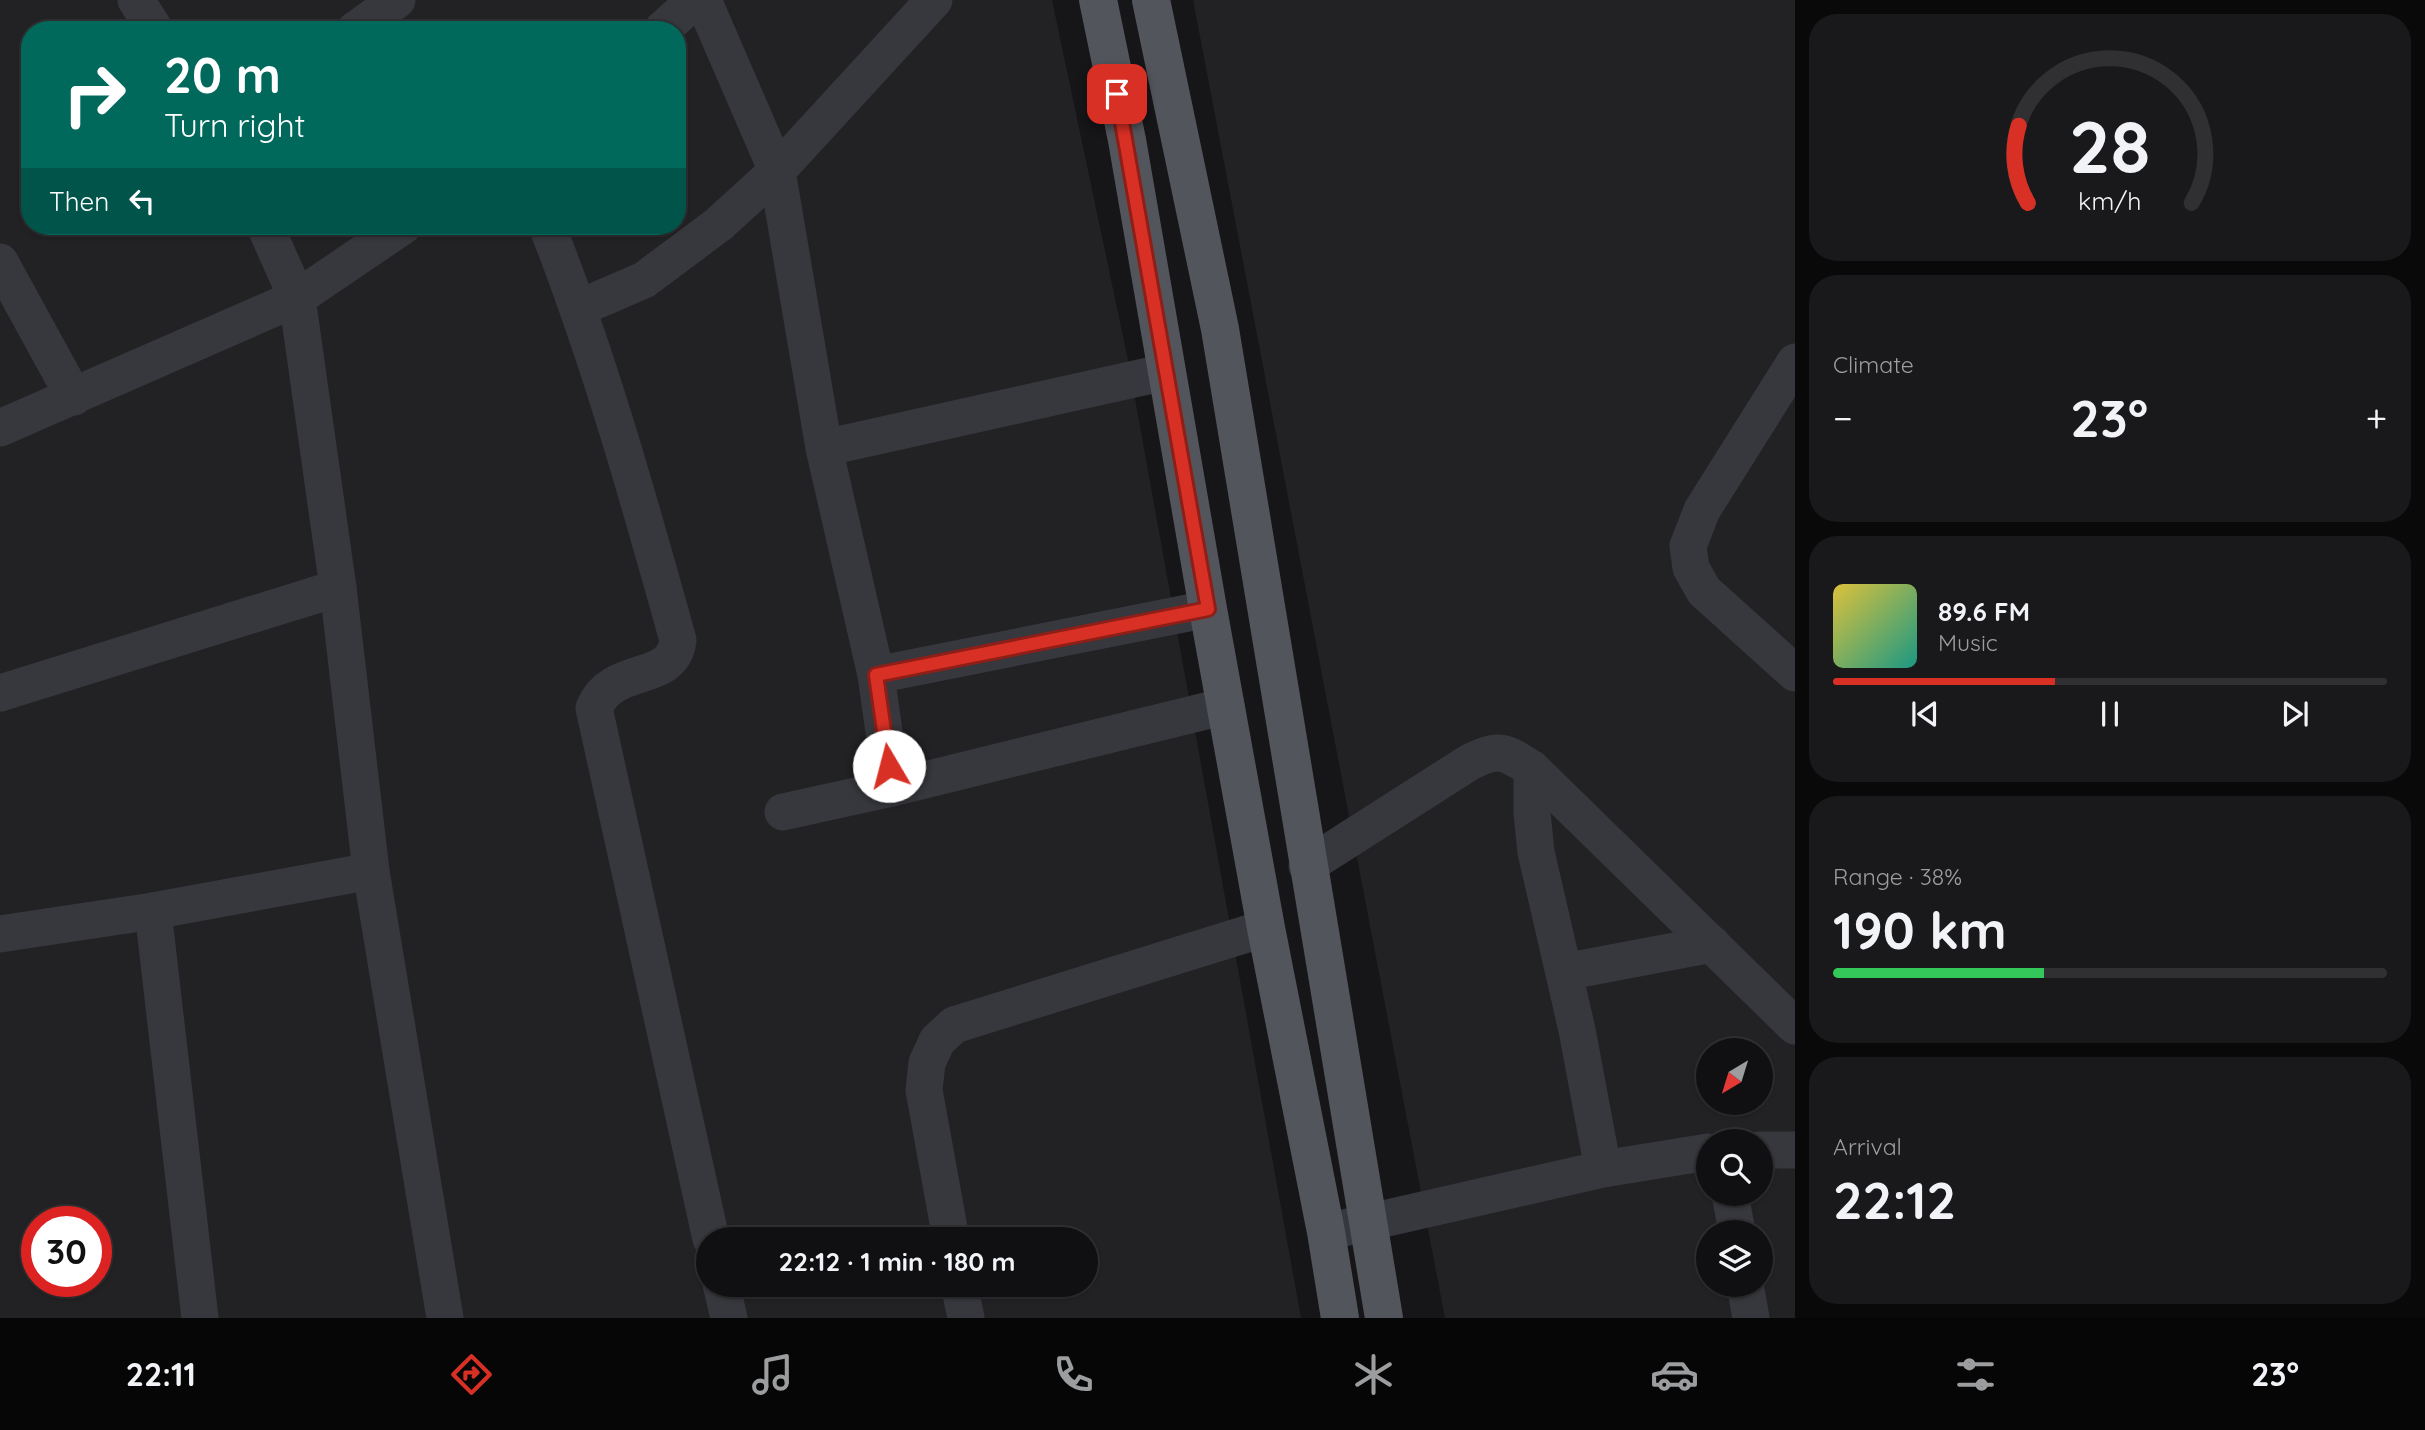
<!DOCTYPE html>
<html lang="en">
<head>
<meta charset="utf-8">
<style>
  body { margin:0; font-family:Quicksand,sans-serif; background:#19191b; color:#f1f3f6; height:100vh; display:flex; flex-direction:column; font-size:26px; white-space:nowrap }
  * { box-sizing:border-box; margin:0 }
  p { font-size:23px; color:#9c9d9f }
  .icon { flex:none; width:38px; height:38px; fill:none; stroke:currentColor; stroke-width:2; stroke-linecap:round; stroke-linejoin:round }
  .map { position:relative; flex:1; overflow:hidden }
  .panel { display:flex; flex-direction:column; gap:14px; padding:14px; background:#09090a; width:630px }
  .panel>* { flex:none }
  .top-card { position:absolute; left:21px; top:21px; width:665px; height:214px; border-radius:28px; box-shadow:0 2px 5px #0004,0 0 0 2px #303032; background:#00695c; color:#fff; overflow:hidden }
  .needle { width:46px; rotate:218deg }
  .fabs { position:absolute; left:1696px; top:1038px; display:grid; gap:14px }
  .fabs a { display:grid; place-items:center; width:77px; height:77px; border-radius:50%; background:#101012; box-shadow:0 2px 5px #0004,0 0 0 2px #303032; font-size:35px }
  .speed { position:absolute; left:21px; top:1206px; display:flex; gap:14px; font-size:35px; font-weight:700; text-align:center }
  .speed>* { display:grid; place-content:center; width:91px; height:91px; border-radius:50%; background:#101012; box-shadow:0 2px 5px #0004,0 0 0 2px #303032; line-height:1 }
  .speed .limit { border:10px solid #d22; background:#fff; color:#111 }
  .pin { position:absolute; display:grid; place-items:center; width:60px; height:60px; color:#fff; margin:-30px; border-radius:14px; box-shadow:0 4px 10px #0006 }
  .me { position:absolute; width:77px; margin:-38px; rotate:352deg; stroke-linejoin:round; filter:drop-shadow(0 0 5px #0008) }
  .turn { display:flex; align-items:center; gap:24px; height:147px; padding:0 28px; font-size:32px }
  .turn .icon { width:91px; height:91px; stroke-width:2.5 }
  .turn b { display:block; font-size:49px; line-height:60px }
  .then { display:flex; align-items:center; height:66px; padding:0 28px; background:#0003; gap:14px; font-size:26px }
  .big { font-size:52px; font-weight:700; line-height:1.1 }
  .panel .card { flex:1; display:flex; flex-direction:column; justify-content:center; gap:10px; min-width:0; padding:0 24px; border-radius:28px; background:#19191b }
  .panel .dial { align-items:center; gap:0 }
  .dial svg { height:182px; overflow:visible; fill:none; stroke:#303032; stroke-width:7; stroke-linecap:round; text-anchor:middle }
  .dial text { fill:#f1f3f6; stroke:none }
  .song { display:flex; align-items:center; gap:21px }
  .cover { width:84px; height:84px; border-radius:10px; background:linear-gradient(135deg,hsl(50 70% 55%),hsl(170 70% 35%)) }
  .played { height:7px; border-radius:4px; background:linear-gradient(90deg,#d93025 40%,#303032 40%) }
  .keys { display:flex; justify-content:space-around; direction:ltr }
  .heat { display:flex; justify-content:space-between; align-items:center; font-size:38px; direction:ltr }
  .charge { height:10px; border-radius:5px; background:linear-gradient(90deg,#34c759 38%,#303032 0) }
  .trip { position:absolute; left:696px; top:1227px; width:402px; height:70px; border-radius:35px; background:#101012; box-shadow:0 2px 5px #0004,0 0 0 2px #303032; font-weight:700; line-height:70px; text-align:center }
  .tab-bar { display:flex; height:112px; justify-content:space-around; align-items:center; background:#060607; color:#9c9d9f }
  .tab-bar .icon { width:49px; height:49px }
  .tab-bar .active { color:#d93025 }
  .tab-bar b { font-size:32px; color:#f1f3f6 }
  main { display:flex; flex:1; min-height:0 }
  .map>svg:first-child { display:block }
</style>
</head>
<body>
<main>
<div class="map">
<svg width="1795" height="1318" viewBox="0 0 1795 1318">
  <rect width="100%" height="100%" fill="#161618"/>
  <g fill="#222225" fill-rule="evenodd">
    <path d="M0 0H1052L1128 360 1301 1318H0ZM30 30H677V226H30ZM37 1222H96V1281H37ZM709 1239H1087V1284H709Z"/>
    <path d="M1193 0H1795V1318H1445ZM1708 1050H1760V1102H1708ZM1708 1141H1760V1194H1708ZM1708 1232H1760V1284H1708Z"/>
  </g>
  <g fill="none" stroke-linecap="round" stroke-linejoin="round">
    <g stroke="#37383d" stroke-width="37">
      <polyline points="136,0 155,30"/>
      <polyline points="703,0 777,171 824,448 876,675 892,788 1226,706"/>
      <polyline points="355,30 397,0"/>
      <polyline points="662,30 695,0"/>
      <polyline points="265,226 297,298 338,588 371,871 445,1318"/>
      <path d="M547 226C600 361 639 500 678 640 673 685 613 663 594 708L711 1239"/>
      <polyline points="0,262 74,397"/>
      <polyline points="579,308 644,280 719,224 777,171 934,0"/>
      <polyline points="1795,362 1702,510 1688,546 1691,568 1704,591 1795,673"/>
      <polyline points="0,428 297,298 403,226"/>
      <polyline points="824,448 1166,372"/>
      <polyline points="876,675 1208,609"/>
      <polyline points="0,693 338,588"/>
      <polyline points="1532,769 1532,813 1536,852 1577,1030 1603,1169"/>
      <polyline points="783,812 892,788"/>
      <path d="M1307 866 1470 762C1500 747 1506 752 1532 769L1795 1026"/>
      <polyline points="153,911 200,1318"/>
      <polyline points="0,934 153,911 371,871"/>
      <polyline points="1564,972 1712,944"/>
      <polyline points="1760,1150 1795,1150"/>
      <polyline points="1730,1194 1737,1232"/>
      <polyline points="1326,1232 1603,1169 1708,1152"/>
      <polyline points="951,1239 924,1090 927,1063 937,1041 954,1025 1266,928"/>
      <polyline points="721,1284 729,1318"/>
      <polyline points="959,1284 966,1318"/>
      <polyline points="1745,1284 1751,1318"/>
    </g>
    <g stroke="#53555c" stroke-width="38">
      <polyline points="1098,0 1127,140 1208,609 1266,928 1326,1232 1340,1318"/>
      <polyline points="1151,0 1220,329 1384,1318"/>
    </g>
  </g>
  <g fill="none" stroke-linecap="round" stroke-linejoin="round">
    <g stroke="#8d1f18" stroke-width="18">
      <polyline id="route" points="889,766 876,675 1208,609 1117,94"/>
    </g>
    <use href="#route" stroke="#d93025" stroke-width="12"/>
  </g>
</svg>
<div class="fabs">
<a><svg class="needle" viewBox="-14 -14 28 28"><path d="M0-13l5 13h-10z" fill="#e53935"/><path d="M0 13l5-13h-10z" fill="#9c9d9f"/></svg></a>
<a><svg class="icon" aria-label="search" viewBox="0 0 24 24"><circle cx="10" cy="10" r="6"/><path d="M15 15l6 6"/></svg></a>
<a><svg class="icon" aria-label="layers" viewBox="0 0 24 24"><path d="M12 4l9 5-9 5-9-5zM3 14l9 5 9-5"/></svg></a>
</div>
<div class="speed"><div class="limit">30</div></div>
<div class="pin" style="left:1117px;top:94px;background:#d93025"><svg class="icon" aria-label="arrive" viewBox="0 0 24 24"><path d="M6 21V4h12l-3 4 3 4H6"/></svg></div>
<svg class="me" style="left:889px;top:766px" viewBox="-20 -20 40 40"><circle r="19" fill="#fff"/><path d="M0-13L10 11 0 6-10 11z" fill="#d93025"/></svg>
<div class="trip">22:12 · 1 min · 180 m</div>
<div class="top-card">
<div class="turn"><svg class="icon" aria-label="right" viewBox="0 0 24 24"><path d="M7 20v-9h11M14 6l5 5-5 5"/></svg><div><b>20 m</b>Turn right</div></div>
<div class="then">Then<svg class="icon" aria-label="left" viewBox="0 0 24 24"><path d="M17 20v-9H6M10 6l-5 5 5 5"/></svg></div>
</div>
</div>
<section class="panel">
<div class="card dial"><svg viewBox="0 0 100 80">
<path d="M14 69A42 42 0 1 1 86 69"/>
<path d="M14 69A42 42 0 0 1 10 35" stroke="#d93025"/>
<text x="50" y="56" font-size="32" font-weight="700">28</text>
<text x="50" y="72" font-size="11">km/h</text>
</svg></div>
<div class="card"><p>Climate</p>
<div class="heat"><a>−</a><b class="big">23°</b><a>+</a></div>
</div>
<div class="card">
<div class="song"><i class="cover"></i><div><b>89.6 FM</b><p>Music</p></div></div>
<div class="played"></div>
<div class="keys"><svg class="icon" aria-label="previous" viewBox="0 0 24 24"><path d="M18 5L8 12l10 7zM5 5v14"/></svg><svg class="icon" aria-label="pause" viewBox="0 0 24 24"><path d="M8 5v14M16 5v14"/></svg><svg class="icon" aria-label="next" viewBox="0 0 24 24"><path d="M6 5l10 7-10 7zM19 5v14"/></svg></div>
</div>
<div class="card"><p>Range · 38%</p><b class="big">190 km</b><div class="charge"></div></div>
<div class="card"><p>Arrival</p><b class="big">22:12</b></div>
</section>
</main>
<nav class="tab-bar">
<b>22:11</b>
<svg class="icon active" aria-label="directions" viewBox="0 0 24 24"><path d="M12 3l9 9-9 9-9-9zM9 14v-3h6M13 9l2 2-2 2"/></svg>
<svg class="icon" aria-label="music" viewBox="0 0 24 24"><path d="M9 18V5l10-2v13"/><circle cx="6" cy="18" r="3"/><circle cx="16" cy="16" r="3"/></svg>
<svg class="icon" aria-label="phone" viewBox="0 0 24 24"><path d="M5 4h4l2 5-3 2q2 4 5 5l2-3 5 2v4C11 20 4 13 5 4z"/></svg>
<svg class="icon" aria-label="climate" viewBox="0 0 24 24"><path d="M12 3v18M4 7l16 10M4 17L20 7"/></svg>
<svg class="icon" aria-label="car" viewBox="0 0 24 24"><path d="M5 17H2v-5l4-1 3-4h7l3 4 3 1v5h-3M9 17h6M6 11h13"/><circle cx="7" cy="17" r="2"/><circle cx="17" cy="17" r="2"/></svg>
<svg class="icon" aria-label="filters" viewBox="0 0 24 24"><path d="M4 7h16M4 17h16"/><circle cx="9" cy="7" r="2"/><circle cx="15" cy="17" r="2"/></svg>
<b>23°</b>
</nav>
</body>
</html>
